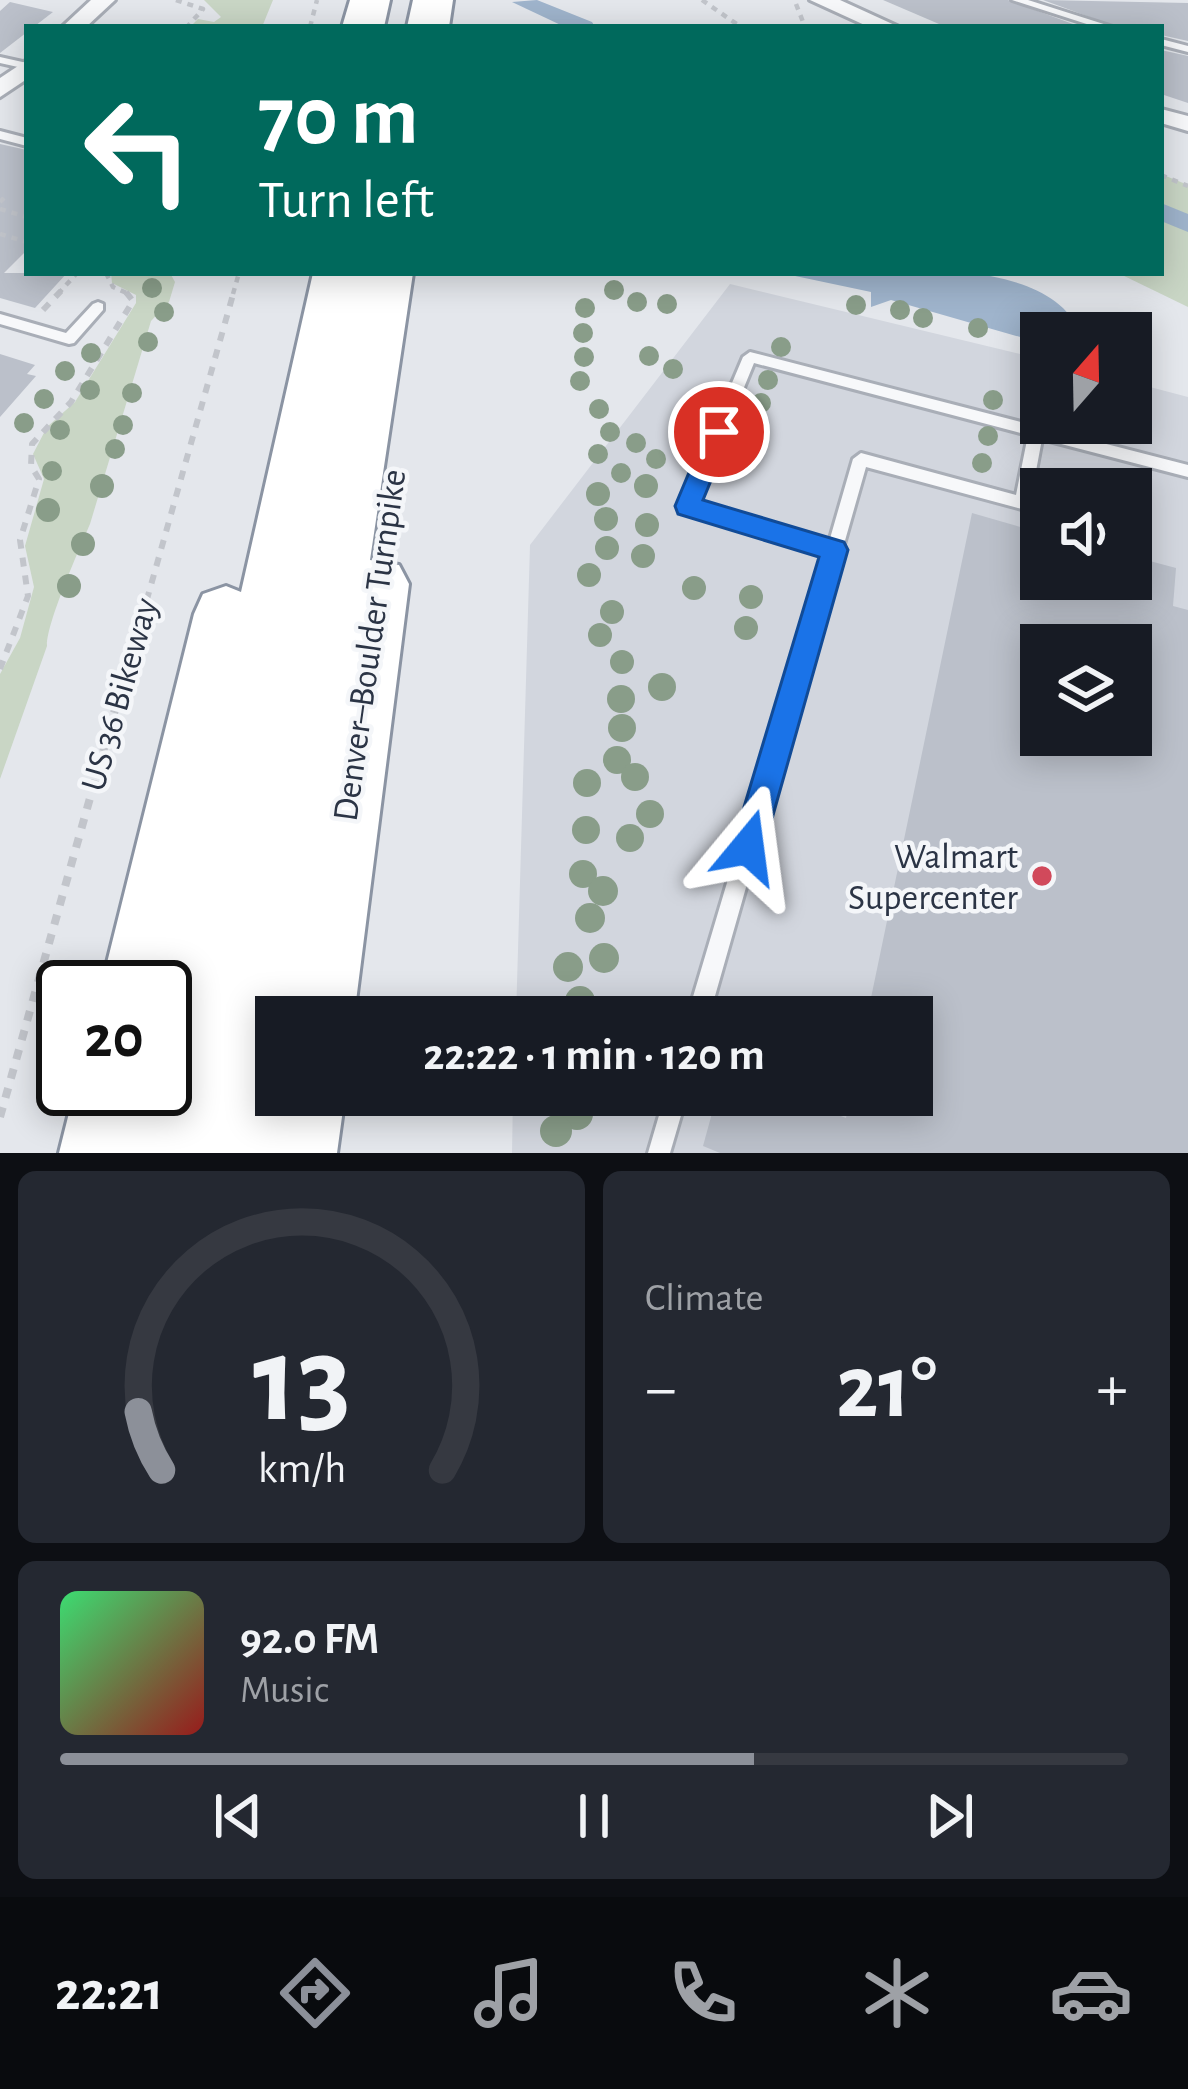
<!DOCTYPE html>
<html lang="en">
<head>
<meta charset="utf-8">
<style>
  body { margin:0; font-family:"Alegreya Sans",sans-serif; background:#242831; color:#f1f3f6; height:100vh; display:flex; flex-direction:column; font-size:45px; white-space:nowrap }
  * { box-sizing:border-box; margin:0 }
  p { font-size:39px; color:#9ea1a6 }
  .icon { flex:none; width:66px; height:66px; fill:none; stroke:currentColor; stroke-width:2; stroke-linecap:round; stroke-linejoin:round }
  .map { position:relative; height:1153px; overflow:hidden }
  .panel { display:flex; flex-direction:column; gap:18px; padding:18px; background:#0d0f14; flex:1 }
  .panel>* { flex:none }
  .guide { position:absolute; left:24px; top:24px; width:1140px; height:252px; border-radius:0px; box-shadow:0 6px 30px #0003; background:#00695c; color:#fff; overflow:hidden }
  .needle { width:78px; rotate:20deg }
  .tools { position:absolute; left:1020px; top:312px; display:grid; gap:24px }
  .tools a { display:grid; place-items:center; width:132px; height:132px; border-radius:0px; background:#171b24; box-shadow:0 6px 30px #0003; font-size:60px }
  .speed { position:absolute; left:36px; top:960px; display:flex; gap:24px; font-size:60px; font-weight:700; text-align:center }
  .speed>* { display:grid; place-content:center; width:156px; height:156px; border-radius:50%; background:#171b24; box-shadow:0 6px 30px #0003; line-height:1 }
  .speed .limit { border:6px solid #111; border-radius:18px; background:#fff; color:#111 }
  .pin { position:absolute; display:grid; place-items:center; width:102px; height:102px; color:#fff; margin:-51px; border:6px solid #fff; border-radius:50%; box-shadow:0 3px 12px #0007 }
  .me { position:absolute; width:132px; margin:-66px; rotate:16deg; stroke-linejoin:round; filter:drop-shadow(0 0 9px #0008) }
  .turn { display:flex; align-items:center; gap:42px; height:252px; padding:0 36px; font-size:54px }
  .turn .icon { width:156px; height:156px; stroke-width:2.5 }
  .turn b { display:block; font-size:84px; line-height:102px }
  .big { font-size:90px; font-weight:700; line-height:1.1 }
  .panel .card { flex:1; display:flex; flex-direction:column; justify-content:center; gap:18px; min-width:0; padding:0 42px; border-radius:18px; background:#242831 }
  .panel .dial { align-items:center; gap:0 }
  .dial svg { height:312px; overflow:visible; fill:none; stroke:#363941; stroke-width:7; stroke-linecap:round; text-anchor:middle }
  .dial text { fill:#f1f3f6; stroke:none }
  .song { display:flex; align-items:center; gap:36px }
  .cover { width:144px; height:144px; border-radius:18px; background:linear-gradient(135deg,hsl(140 70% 55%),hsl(0 70% 35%)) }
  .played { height:12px; border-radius:6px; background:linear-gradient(90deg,#8c9099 65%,#363941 65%) }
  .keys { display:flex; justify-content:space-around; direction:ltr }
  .heat { display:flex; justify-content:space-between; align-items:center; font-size:66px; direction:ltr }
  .panel .tiles { flex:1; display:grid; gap:18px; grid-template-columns:1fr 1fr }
  .card:last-child { grid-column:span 2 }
  .trip { position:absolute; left:255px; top:996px; width:678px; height:120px; border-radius:0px; background:#171b24; box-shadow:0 6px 30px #0003; font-weight:700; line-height:120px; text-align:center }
  .menu { display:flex; height:192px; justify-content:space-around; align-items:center; background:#090b0e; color:#9ea1a6 }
  .menu .icon { width:84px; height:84px }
  .menu .on { color:#8c9099 }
  .menu b { font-size:54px; color:#f1f3f6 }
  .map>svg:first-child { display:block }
</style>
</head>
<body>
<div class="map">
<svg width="1188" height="1153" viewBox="0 0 1188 1153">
  <rect width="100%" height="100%" fill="#e4e7ec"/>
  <path fill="#d2d6de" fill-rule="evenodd" d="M730 284 1041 359V423H1131V382L1188 397V1153H512L513 1095H912V1017H516L530 545ZM1041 489H1131V579H1041ZM1041 645H1131V735H1041Z"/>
  <g fill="#c9d6c5">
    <polygon points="204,0 273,0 262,27 190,27 198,19 214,22 221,17"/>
    <polygon points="1161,174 1188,185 1188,307 1118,273 1161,273"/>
    <path d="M111 273H170L175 282 169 302 151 321 90 524C81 545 46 624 47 646L0 779V674L20 638 34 587 25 546 44 479 33 454 47 427 75 402 136 303V295L112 283Z"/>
  </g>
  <path fill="#9fb4cc" d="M781 273C858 273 1046 247 1080 333H1041V343L891 300 871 307V292Z"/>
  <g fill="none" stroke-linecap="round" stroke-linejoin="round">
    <g fill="#9fb4cc" fill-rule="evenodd">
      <polygon points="537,0 592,22 595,27 565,27 512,2"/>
      <polygon points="1161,203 1188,214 1188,232 1161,221"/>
    </g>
  </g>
  <g fill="#bbc0ca" fill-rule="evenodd">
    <polygon points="883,0 1008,0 1081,27 946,27"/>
    <polygon points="1043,0 1188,3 1188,41 1161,35 1161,27 1117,27"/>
    <polygon points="10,2 53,12 0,53 0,11"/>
    <polygon points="1161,50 1188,56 1188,103 1161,94"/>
    <polygon points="0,144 27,150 27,250 4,273 67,273 35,308 0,298"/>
    <polygon points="0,354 35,365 27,374 36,376 0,417"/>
    <path d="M972 513 1041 533V579H1131V556L1176 568 1173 606 1188 610V1153H720L703 1146 717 1095H787L846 1118 851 1095H912V1017H867ZM1041 645H1131V735H1041Z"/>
  </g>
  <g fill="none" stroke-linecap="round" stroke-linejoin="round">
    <g stroke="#a9aeb7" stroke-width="6">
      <g id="lane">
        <polygon points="1012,0 1028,0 1113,27 1096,27"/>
        <polygon points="1161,39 1188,46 1188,52 1161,45"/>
        <polygon points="0,57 27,63 27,69 0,63"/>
        <polygon points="0,131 27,138 27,146 0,139"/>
        <polygon points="98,302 103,304 103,310 74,343 69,344 0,324 0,314 66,333 93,304"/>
        <path d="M750 352 1188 465V477L1042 439 1030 503 1022 509 866 467 709 1017H687L825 554 688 512 680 506 743 357ZM754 363 1028 435 1016 495 861 453 853 459 829 542 697 502Z"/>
        <polygon points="665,1095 687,1095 670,1153 648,1153"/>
      </g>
    </g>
    <g stroke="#a9aeb7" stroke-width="6">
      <g id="street">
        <polygon points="91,0 115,0 86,27 62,27"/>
        <polygon points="810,0 840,0 899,27 869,27"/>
        <polygon points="27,60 27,79 0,97 0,78"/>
        <polygon points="1161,109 1188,116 1188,131 1161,123"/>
      </g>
    </g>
    <g stroke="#8b94a3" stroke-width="6">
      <g id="highway">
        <polygon points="350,0 390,0 384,27 342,27"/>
        <polygon points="413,0 453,0 449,27 407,27"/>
        <polygon points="313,273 413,273 370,560 399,565 409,584 354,1017 276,1017 276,1095 345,1095 337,1153 59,1153 75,1089 165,1089 165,987 101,987 194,614 203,594 226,586 241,592"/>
      </g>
    </g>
    <g stroke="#c2c5cb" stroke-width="4.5" stroke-dasharray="6 6" stroke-linecap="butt">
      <polyline points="176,0 203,9 187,27"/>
      <polyline points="702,0 741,27"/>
      <polyline points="796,4 805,27"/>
      <polyline points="310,27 317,0"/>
      <polyline points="1161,175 1188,186"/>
      <polyline points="0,202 4,198"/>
      <polyline points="0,209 27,217"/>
      <polyline points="0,234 27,242"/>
      <polyline points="106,273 113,287 129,294"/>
      <polyline points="58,294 77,273"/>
      <polyline points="233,294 239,273"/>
    </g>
    <g stroke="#c2c5cb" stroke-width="6" stroke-dasharray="9 9" stroke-linecap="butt">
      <polyline points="43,310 61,291"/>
      <polyline points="0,669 28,596 20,540 39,479 31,466 32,444 71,402 133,301 125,291"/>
      <polyline points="127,670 234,291"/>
    </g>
    <polyline stroke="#c2c5cb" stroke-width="8" stroke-dasharray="10 10" stroke-linecap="butt" points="0,1117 127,667"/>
    <use href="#lane" fill="#f7f8fa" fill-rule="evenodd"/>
    <use href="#street" fill="#f7f8fa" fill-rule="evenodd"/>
    <use href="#highway" fill="#fff" fill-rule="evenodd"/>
  </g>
  <g fill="#899d89">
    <circle cx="152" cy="288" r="10"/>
    <circle cx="614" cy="290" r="10"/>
    <circle cx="637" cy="302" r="10"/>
    <circle cx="667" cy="304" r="10"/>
    <circle cx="856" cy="305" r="10"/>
    <circle cx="585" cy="308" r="10"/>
    <circle cx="900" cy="310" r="10"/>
    <circle cx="164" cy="312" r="10"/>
    <circle cx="923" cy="318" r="10"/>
    <circle cx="978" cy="328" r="10"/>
    <circle cx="583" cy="333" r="10"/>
    <circle cx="148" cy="342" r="10"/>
    <circle cx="781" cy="347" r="10"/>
    <circle cx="91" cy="353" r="10"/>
    <circle cx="649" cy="356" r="10"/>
    <circle cx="584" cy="357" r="10"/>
    <circle cx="673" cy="369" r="10"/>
    <circle cx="65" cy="371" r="10"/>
    <circle cx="768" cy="380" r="10"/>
    <circle cx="580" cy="381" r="10"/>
    <circle cx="90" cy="390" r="10"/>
    <circle cx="132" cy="393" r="10"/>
    <circle cx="44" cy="399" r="10"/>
    <circle cx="993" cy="400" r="10"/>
    <circle cx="761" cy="403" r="10"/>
    <circle cx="599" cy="409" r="10"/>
    <circle cx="24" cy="423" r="10"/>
    <circle cx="123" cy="425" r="10"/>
    <circle cx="687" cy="426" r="10"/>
    <circle cx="60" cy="430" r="10"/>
    <circle cx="610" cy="432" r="10"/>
    <circle cx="988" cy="436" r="10"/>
    <circle cx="636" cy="443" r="10"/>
    <circle cx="115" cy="449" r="10"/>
    <circle cx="598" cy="454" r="10"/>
    <circle cx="656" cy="459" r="10"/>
    <circle cx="982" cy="463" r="10"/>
    <circle cx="52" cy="471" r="10"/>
    <circle cx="621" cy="473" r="10"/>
    <circle cx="102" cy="486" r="12"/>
    <circle cx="646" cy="486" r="12"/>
    <circle cx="598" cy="494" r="12"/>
    <circle cx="48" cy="510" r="12"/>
    <circle cx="606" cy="519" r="12"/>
    <circle cx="647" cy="525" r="12"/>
    <circle cx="83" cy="544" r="12"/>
    <circle cx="607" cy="548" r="12"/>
    <circle cx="643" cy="556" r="12"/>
    <circle cx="589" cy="575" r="12"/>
    <circle cx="69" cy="586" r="12"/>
    <circle cx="694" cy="588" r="12"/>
    <circle cx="751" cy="597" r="12"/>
    <circle cx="612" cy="612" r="12"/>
    <circle cx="746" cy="628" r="12"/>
    <circle cx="600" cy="635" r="12"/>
    <circle cx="622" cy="662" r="12"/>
    <circle cx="662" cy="687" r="14"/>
    <circle cx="621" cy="699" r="14"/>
    <circle cx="622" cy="728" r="14"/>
    <circle cx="617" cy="760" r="14"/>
    <circle cx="635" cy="777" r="14"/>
    <circle cx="587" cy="783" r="14"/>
    <circle cx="650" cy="814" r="14"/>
    <circle cx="586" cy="830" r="14"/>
    <circle cx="630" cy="838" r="14"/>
    <circle cx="583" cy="874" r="14"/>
    <circle cx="603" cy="891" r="15"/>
    <circle cx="590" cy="918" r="15"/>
    <circle cx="604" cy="958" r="15"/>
    <circle cx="568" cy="967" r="15"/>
    <circle cx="580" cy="1001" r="15"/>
    <circle cx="577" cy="1114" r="16"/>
    <circle cx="556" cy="1131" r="16"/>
  </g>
  <polygon fill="#1a73e8" stroke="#114b97" stroke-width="3" points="719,422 731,432 703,500 844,542 848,550 764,847 759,858 748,863 737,858 732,847 819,557 678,514 675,506 706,432"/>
  <circle fill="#d1495b" stroke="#f4f6f9" stroke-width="4.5" cx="1042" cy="876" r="12"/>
  <g text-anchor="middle" stroke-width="9" stroke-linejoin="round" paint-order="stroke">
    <g font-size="36" fill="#2b3445" stroke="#f4f6f9">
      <text transform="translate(368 645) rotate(-82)" y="13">Denver–Boulder Turnpike</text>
      <text transform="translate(118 694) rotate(-74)" y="13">US 36 Bikeway</text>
    </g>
    <g font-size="36" fill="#2b3445" stroke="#f4f6f9" text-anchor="end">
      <text x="1018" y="868">Walmart<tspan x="1018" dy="41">Supercenter</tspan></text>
    </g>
  </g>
</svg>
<div class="tools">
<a><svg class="needle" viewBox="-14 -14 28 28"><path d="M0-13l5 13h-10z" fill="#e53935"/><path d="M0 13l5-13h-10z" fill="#9ea1a6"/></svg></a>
<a><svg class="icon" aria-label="sound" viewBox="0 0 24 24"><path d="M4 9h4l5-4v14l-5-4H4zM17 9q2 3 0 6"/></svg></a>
<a><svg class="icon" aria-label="layers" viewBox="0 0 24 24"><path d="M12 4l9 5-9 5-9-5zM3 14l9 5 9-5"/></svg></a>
</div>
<div class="speed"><div class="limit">20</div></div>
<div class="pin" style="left:719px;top:432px;background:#d93025"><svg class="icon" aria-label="arrive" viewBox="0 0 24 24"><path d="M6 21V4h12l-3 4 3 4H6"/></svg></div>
<svg class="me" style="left:748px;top:847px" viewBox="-20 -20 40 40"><path d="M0-17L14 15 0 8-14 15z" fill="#1a73e8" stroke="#fff" stroke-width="4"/></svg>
<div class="trip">22:22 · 1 min · 120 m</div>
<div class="guide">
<div class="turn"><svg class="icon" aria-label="left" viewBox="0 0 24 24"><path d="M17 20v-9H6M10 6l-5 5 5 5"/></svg><div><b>70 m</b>Turn left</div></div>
</div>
</div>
<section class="panel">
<div class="tiles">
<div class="card dial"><svg viewBox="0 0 100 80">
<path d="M14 69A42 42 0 1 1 86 69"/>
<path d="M14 69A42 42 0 0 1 8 54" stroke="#8c9099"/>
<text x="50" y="56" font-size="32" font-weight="700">13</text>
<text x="50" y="72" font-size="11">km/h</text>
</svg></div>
<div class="card"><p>Climate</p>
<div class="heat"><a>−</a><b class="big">21°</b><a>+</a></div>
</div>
<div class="card">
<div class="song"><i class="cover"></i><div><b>92.0 FM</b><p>Music</p></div></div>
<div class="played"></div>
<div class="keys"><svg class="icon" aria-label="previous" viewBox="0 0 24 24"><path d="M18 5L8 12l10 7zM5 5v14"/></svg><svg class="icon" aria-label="pause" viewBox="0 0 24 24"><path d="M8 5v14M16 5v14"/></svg><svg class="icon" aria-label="next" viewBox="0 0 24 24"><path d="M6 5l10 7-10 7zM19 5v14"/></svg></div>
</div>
</div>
</section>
<nav class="menu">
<b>22:21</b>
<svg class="icon on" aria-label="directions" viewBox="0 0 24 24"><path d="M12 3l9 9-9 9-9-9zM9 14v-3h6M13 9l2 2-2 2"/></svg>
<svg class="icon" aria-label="music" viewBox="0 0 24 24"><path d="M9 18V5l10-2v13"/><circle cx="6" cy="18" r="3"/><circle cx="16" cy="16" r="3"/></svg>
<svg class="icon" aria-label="phone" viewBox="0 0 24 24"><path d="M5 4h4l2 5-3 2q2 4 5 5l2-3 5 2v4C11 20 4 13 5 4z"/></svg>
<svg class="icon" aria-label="climate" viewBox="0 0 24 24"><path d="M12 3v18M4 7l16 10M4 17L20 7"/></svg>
<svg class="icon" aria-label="car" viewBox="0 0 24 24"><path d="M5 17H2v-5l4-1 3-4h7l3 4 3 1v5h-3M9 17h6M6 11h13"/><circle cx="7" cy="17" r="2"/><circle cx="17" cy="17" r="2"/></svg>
</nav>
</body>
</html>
